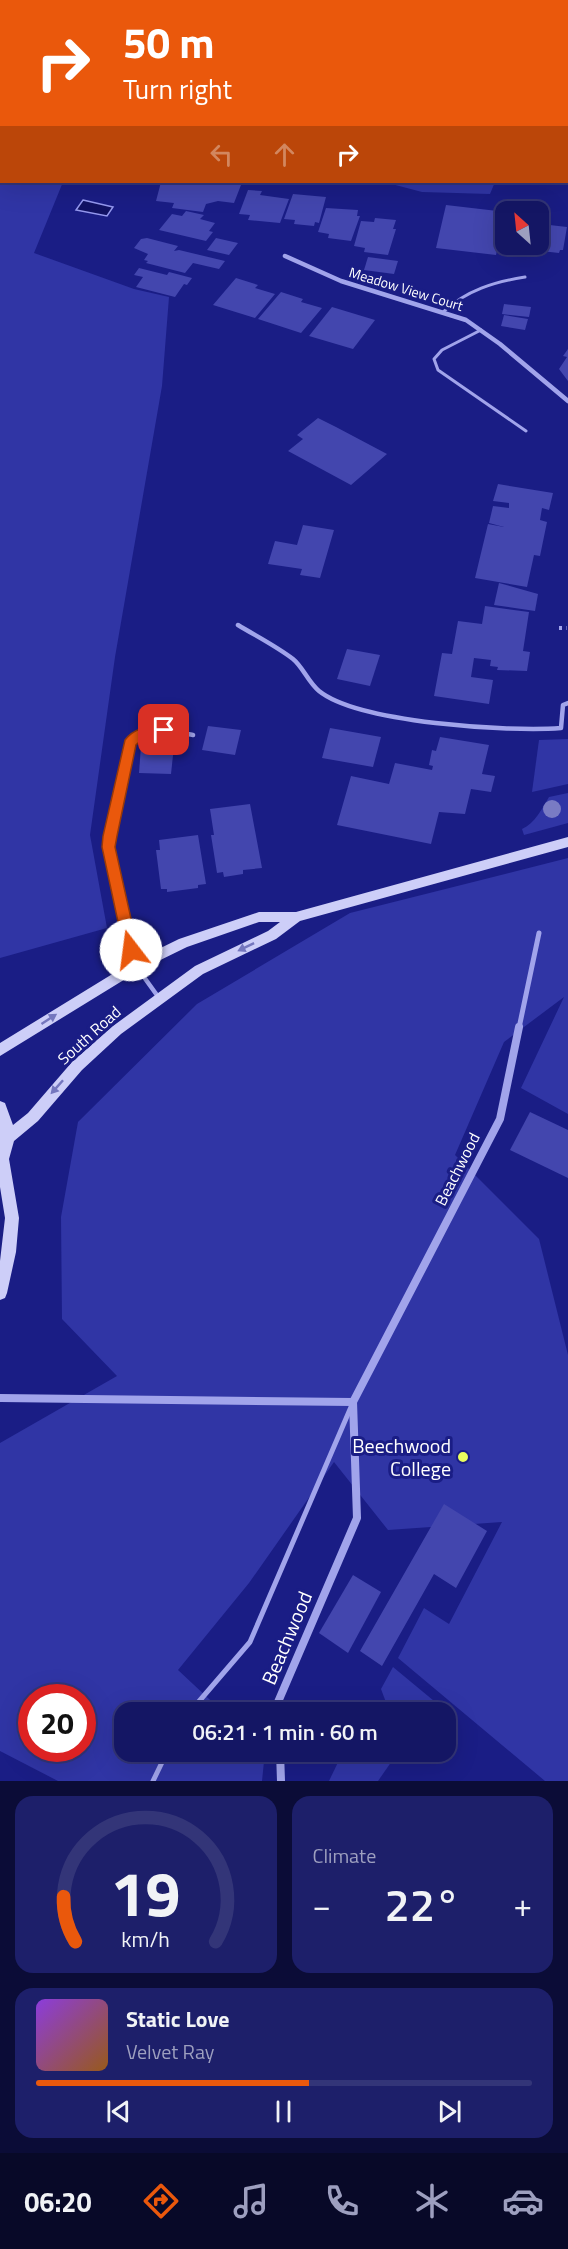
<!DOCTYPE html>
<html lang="en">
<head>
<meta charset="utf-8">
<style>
  body { margin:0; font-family:"Titillium Web",sans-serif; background:#1d1f6a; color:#f1f3f6; height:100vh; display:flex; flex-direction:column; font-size:22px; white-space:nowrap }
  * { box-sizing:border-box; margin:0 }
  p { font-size:20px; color:#9d9fbf }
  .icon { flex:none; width:33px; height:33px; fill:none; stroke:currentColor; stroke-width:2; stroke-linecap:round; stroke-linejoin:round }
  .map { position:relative; height:1781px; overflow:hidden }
  .details { display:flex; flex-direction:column; gap:15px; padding:15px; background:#0b0c37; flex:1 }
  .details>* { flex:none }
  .banner { position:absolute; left:0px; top:0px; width:568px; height:183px; box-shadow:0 6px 24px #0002,0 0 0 2px #333578; background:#ea580c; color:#fff; overflow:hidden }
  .needle { width:39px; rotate:333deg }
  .tools { position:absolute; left:495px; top:201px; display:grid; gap:12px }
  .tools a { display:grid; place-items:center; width:54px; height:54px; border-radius:12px; background:#141664; box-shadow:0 6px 24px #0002,0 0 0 2px #333578; font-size:30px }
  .speed { position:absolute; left:18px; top:1684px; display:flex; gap:12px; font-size:30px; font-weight:700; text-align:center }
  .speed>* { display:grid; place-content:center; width:78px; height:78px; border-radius:50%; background:#141664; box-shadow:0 6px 24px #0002,0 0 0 2px #333578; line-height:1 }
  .speed .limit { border:9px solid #d22; background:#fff; color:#111 }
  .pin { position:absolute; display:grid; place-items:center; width:51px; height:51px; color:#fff; margin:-26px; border-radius:12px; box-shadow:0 3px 9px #0006 }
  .me { position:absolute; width:66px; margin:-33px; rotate:345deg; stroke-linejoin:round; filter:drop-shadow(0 0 4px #0008) }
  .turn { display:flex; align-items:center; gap:21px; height:126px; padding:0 24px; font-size:27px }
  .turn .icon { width:78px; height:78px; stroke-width:2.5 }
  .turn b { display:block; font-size:42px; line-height:51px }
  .lanes { display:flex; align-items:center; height:57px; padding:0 24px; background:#0003; justify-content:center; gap:30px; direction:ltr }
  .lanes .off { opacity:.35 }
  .big { font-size:45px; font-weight:600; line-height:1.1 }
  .details .card { flex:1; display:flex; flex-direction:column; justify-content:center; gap:9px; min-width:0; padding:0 21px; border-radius:18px; background:#1d1f6a }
  .details .dial { align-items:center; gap:0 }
  .dial svg { height:156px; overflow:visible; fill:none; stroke:#333578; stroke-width:7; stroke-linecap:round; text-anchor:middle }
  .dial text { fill:#f1f3f6; stroke:none }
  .song { display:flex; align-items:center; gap:18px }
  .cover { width:72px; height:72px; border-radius:9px; background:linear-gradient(135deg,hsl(270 70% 55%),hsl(30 70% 35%)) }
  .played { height:6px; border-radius:3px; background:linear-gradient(90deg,#ea580c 55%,#333578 55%) }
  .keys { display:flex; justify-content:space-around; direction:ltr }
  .heat { display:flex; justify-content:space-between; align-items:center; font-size:33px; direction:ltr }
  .details .tiles { flex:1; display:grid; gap:15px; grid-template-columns:1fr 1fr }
  .card:last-child { grid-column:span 2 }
  .trip { position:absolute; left:114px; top:1702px; width:342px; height:60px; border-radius:18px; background:#141664; box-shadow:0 6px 24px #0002,0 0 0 2px #333578; font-weight:600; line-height:60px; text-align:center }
  .tabs { display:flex; height:96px; justify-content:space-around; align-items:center; background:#080928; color:#9d9fbf }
  .tabs .icon { width:42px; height:42px }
  .tabs .selected { color:#ea580c }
  .tabs b { font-size:27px; color:#f1f3f6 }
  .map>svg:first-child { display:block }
</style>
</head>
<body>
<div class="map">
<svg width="568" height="1781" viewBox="0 0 568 1781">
  <rect width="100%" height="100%" fill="#1a1d85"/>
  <g fill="#3035a5" fill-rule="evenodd">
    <polygon points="0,0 462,1 2,2 2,182 63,182 34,253 134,289 169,297 162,386 115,657 90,835 107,928 0,958"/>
    <polygon points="384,182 495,182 490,194 422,192"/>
    <polygon points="568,739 568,784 532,792 539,740"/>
    <path d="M568 793V823L524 835 522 829C535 823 542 809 549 797Z"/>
    <path d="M568 858V1114L521 1088 564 997 504 1042 455 1155 539 1239 568 1355V1781H545L398 1658 424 1608 449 1624 502 1522 388 1530 334 1462 249 1583 178 1670 224 1713H124V1752H265L262 1781H58L0 1751V1443L117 1376 62 1319 61 1217 78 1122 197 1004 350 913ZM32 1698H82V1749H32Z"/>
    <polygon points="393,1667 434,1701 425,1713 390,1713 381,1689"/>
    <polygon points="343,1752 392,1752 394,1758 378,1781 329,1781"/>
  </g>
  <polygon fill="#111263" stroke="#9498ee" stroke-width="1.5" points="83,200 113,207 107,216 76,210"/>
  <g fill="#4346ae">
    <polygon points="161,182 247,182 246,185 241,185 234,203 218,201 206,204 203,212 172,208 174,203 156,201"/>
    <polygon points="248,190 262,191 260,195 289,199 280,223 248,220 250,215 239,214"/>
    <polygon points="293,194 326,197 319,223 315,222 314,226 294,224 295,220 284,219"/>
    <polygon points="446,205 506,212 506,246 498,245 496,255 436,248"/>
    <polygon points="326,208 358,210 357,216 360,216 351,241 328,238 329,234 318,232"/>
    <polygon points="186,211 204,215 200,219 215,223 209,231 213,232 206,241 159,230 172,214 182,216"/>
    <polygon points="375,218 396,220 393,229 396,229 388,255 364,252 365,248 354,246 361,221 374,222"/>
    <polygon points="541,224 567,227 563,250 560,250 559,253 523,249 524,244 538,244 538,225"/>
    <polygon points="147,238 178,246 174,251 179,250 225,261 219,269 193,263 185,273 146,263 148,261 144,260 148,254 134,248 141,239"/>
    <polygon points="216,238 238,243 229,255 207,250"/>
    <polygon points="368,257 398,261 394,274 364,270"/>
    <polygon points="139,268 167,275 169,272 192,278 187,285 184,284 175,297 136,287 143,277 134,275"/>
    <polygon points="236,278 258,285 255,288 275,294 255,318 213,305"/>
    <polygon points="281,292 303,299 301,302 322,308 301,333 258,319"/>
    <polygon points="504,304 531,307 529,317 502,314"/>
    <polygon points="332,307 375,320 353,349 309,336"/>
    <polygon points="504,315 528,319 525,330 501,326"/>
    <polygon points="568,349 568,381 559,369 567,357 563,356"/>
    <polygon points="318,418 336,427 387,454 351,485 288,451 303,439 297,435"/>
    <polygon points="498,484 553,493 549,510 542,508 540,520 547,522 540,556 534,555 527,587 475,578 488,524 504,527 489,523 493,506 509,508 509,503 493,501"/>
    <polygon points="303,525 334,530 320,578 300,575 302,569 268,564 275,541 297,545"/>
    <polygon points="499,583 538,594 535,611 494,605"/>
    <polygon points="485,606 529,612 523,651 530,652 527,671 497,670 498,667 490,666 491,660 474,658 471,677 493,680 489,704 434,696 442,653 452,654 458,621 482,624"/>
    <polygon points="347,649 380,655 370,686 337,679"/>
    <polygon points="208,726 241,730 235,755 202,750"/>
    <polygon points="330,728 381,737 373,767 322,758"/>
    <polygon points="440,737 489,745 482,774 495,776 491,792 471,789 465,814 439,812 431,844 337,825 351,776 389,784 395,763 432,770 433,766 429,765 432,750 436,751"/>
    <polygon points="141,746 174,746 171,774 139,773"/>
    <polygon points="250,804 262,868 243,870 243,874 224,877 223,872 217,873 211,835 214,835 210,809"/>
    <polygon points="198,835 206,884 198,885 198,888 167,892 167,889 161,889 156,850 160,850 159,840"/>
    <polygon points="530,1112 568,1130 568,1178 510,1150"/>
    <polygon points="444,1504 487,1531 456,1588 434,1574 382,1666 360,1651"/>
    <polygon points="353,1575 381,1592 348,1653 319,1633"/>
  </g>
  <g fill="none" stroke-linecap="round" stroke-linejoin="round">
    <polyline stroke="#a1a4eb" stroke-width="3" stroke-dasharray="2 3" stroke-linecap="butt" points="304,0 315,2"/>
    <polyline stroke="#a1a4eb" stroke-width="4" stroke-dasharray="3 4.5" stroke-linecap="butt" points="559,628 567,628"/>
    <g stroke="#a1a4eb" stroke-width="3">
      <path d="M443 312C467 290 494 282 525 277"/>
      <polyline points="481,330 442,350 434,359 438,370 526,431"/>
    </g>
    <g stroke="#a1a4eb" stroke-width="4.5">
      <path d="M238 625C256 636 276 646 293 659 303 667 308 682 319 691 359 723 509 732 561 728L563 705 568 703"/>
      <path d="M159 998 136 966 126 934 109 847 110 836 130 744C148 725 170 731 193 735"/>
    </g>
    <g stroke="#a1a4eb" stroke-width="5">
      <polyline points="189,1713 250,1642 351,1407"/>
      <polyline points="153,1781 167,1752"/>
    </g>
    <polyline stroke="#a1a4eb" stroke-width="4.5" points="285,256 341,281 466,320 500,344 568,401"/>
    <polyline stroke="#a1a4eb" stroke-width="5" points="519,1028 539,933"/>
    <g stroke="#a1a4eb" stroke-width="8">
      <polyline points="0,1398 353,1402"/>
      <polyline points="279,1713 278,1702 357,1518 353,1402 500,1119 519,1027"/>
      <polyline points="280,1752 281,1781"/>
    </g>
    <polygon fill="#cdcef8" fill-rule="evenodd" points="568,837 568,847 300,921 276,939 203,974 121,1034 82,1070 38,1121 14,1141 9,1159 19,1218 16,1252 7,1293 5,1298 0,1300 0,1261 5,1218 0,1187 0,1101 5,1103 13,1125 28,1113 72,1062 113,1026 195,966 268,931 280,922 259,922 187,947 140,970 0,1056 0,1043 132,962 179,939 259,912 296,912"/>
  </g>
  <circle fill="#797bc4" cx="552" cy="809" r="9"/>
  <defs><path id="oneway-solid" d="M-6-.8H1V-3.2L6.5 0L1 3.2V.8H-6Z" transform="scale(1.5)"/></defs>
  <g fill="#7476be">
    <use href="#oneway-solid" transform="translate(246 947) rotate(154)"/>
    <use href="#oneway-solid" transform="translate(49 1019) rotate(-33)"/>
    <use href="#oneway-solid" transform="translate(57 1087) rotate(132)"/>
  </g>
  <path fill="#ea580c" stroke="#983908" stroke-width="1.5" d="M164 725 168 727 170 730 168 733 146 736 136 745 117 836 115 847 138 950 136 954H126L124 950 102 847 103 836 125 740C135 727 148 727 164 725Z"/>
  <circle fill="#e9fd5d" stroke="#1a1d85" stroke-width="2" cx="463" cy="1457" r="6"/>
  <g text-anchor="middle" stroke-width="6" stroke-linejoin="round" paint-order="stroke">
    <g font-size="14" fill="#fff" stroke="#1a1d85">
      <text transform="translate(406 289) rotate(17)" y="5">Meadow View Court</text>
    </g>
    <g font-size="16" fill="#fff" stroke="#1a1d85">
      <text transform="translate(89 1035) rotate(-42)" y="6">South Road</text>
      <text transform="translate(457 1169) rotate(-63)" y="6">Beachwood</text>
    </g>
    <g font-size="20" fill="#fff" stroke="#1a1d85" text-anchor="end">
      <text x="451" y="1453">Beechwood<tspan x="451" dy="23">College</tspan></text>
    </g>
    <g font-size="20" fill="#fff" stroke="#1a1d85">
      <text transform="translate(287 1638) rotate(-67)" y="7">Beachwood</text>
    </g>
  </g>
</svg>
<div class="tools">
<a><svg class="needle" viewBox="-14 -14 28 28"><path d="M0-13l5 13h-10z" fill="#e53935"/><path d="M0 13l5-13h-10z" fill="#9d9fbf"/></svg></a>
</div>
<div class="speed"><div class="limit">20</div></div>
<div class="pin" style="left:164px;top:730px;background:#d93025"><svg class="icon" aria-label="arrive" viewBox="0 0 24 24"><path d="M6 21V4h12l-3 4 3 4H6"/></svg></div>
<svg class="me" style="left:131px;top:950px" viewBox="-20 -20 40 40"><circle r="19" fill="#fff"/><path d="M0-13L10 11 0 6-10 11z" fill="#ea580c"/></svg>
<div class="trip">06:21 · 1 min · 60 m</div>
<div class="banner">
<div class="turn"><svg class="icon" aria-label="right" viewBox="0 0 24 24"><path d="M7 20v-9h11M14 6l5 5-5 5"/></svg><div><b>50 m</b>Turn right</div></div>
<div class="lanes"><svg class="icon off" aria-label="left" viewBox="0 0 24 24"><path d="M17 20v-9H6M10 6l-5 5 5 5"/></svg><svg class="icon off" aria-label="ahead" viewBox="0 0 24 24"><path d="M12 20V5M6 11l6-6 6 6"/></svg><svg class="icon" aria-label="right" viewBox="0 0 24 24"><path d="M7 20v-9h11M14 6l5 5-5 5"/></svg></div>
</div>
</div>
<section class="details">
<div class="tiles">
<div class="card dial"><svg viewBox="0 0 100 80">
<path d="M14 69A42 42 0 1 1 86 69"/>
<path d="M14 69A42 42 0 0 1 8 46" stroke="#ea580c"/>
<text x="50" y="56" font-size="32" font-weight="700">19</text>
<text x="50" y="72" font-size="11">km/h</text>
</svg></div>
<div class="card"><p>Climate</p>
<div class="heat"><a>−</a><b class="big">22°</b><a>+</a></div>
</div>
<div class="card">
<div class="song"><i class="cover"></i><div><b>Static Love</b><p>Velvet Ray</p></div></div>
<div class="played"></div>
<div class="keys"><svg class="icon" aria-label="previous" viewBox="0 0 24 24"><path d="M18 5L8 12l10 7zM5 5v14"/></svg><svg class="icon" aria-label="pause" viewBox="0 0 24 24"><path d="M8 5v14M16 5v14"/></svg><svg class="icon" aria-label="next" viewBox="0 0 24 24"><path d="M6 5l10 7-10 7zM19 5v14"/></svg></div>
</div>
</div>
</section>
<nav class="tabs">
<b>06:20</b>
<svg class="icon selected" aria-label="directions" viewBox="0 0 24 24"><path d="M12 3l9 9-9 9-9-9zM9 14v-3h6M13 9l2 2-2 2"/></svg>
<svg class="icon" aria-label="music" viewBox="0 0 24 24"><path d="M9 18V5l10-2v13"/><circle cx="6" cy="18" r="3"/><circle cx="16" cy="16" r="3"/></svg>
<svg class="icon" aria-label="phone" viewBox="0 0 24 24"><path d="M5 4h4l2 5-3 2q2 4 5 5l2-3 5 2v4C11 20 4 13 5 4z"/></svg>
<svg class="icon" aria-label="climate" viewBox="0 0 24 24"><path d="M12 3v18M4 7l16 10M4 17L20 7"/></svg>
<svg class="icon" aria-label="car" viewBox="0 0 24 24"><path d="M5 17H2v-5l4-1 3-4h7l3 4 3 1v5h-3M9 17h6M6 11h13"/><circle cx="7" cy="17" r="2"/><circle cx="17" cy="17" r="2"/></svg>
</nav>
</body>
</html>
